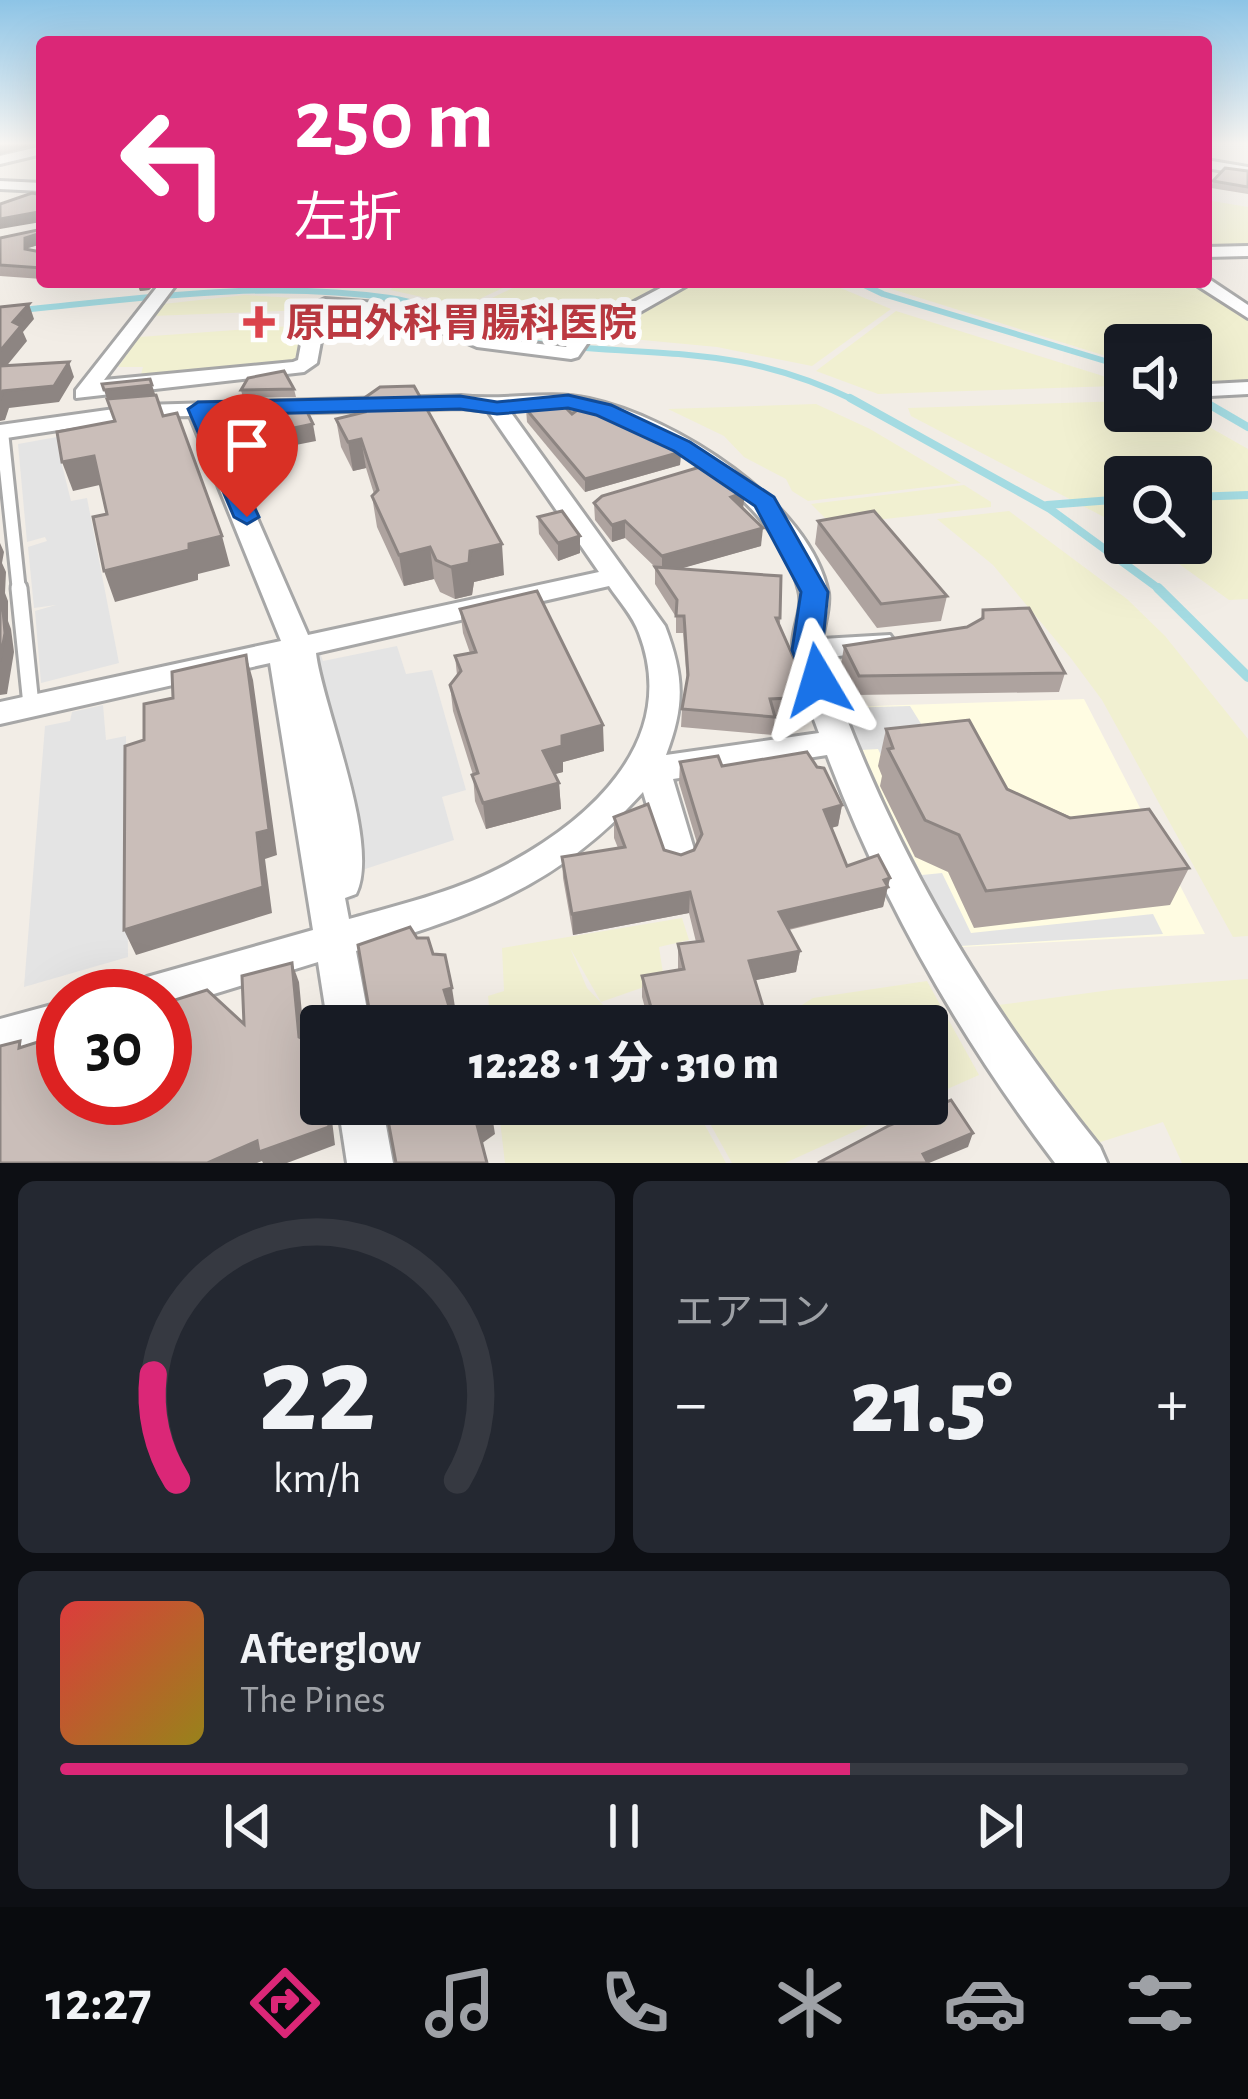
<!DOCTYPE html>
<html lang="ja">
<head>
<meta charset="utf-8">
<style>
  body { margin:0; font-family:"Alegreya Sans","Noto Sans JP",sans-serif; background:#242831; color:#f1f3f6; height:100vh; display:flex; flex-direction:column; font-size:45px; white-space:nowrap }
  * { box-sizing:border-box; margin:0 }
  p { font-size:39px; color:#9ea1a6 }
  .icon { flex:none; width:66px; height:66px; fill:none; stroke:currentColor; stroke-width:2; stroke-linecap:round; stroke-linejoin:round }
  .map { position:relative; height:1163px; overflow:hidden }
  .details { display:flex; flex-direction:column; gap:18px; padding:18px; background:#0d0f14; flex:1 }
  .details>* { flex:none }
  .top-card { position:absolute; left:36px; top:36px; width:1176px; height:252px; border-radius:12px; box-shadow:0 12px 48px #0002; background:#db2777; color:#fff; overflow:hidden }
  .buttons { position:absolute; left:1104px; top:324px; display:grid; gap:24px }
  .buttons a { display:grid; place-items:center; width:108px; height:108px; border-radius:12px; background:#171b24; box-shadow:0 12px 48px #0002; font-size:60px }
  .speed { position:absolute; left:36px; top:969px; display:flex; gap:24px; font-size:60px; font-weight:700; text-align:center }
  .speed>* { display:grid; place-content:center; width:156px; height:156px; border-radius:50%; background:#171b24; box-shadow:0 12px 48px #0002; line-height:1 }
  .speed .limit { border:18px solid #d22; background:#fff; color:#111 }
  .pin { position:absolute; display:grid; place-items:center; width:102px; height:102px; color:#fff; margin:-123px -51px; border-radius:50% 50% 50% 0; rotate:-45deg; box-shadow:0 0 12px #0007 }
  .pin .icon { rotate:45deg }
  .me { position:absolute; width:132px; margin:-66px; rotate:353deg; stroke-linejoin:round; filter:drop-shadow(0 0 9px #0008) }
  .turn { display:flex; align-items:center; gap:42px; height:252px; padding:0 60px; font-size:54px }
  .turn .icon { width:156px; height:156px; stroke-width:2.5 }
  .turn b { display:block; font-size:84px; line-height:102px }
  .big { font-size:90px; font-weight:800; line-height:1.1 }
  .details .widget { flex:1; display:flex; flex-direction:column; justify-content:center; gap:18px; min-width:0; padding:0 42px; border-radius:18px; background:#242831 }
  .details .dial { align-items:center; gap:0 }
  .dial svg { height:312px; overflow:visible; fill:none; stroke:#363941; stroke-width:7; stroke-linecap:round; text-anchor:middle }
  .dial text { fill:#f1f3f6; stroke:none }
  .song { display:flex; align-items:center; gap:36px }
  .cover { width:144px; height:144px; border-radius:18px; background:linear-gradient(135deg,hsl(0 70% 55%),hsl(50 70% 35%)) }
  .played { height:12px; border-radius:6px; background:linear-gradient(90deg,#db2777 70%,#363941 70%) }
  .keys { display:flex; justify-content:space-around; direction:ltr }
  .heat { display:flex; justify-content:space-between; align-items:center; font-size:66px; direction:ltr }
  .details .tiles { flex:1; display:grid; gap:18px; grid-template-columns:1fr 1fr }
  .widget:last-child { grid-column:span 2 }
  .trip { position:absolute; left:300px; top:1005px; width:648px; height:120px; border-radius:12px; background:#171b24; box-shadow:0 12px 48px #0002; font-weight:800; line-height:120px; text-align:center }
  .menu { display:flex; height:192px; justify-content:space-around; align-items:center; background:#090b0e; color:#9ea1a6 }
  .menu .icon { width:84px; height:84px }
  .menu .active { color:#db2777 }
  .menu b { font-size:54px; color:#f1f3f6 }
  .map>svg:first-child { display:block }
</style>
</head>
<body>
<div class="map">
<svg width="1248" height="1163" viewBox="0 0 1248 1163">
  <rect width="100%" height="100%" fill="#f2ede6"/>
  <polygon fill="#fffce2" points="1084,699 1205,934 943,948 903,866 842,707"/>
  <g fill="#f1f0d1">
    <polygon points="1206,200 1248,207 1248,247 1206,248"/>
    <polygon points="399,282 516,282 464,306 390,290"/>
    <polygon points="525,282 678,282 583,333 510,325 471,308"/>
    <polygon points="692,282 826,282 891,309 812,366 717,347 600,336"/>
    <polygon points="869,282 1194,282 1248,321 1248,385 1191,387 1191,345 1125,345 1125,362"/>
    <polygon points="245,295 309,299 306,310 153,316 163,304"/>
    <polygon points="896,311 1103,376 1116,386 878,394 816,371"/>
    <polygon points="304,325 294,363 140,378 143,367 118,367 139,337"/>
    <polygon points="1125,401 1125,411 1181,411 1248,449 1248,599 1229,600 1150,543 1191,543 1191,477 1125,477 1125,528 911,416 908,408"/>
    <polygon points="816,404 870,429 961,483 808,501 792,491 786,479 744,457 724,436 668,409"/>
    <polygon points="964,485 991,502 991,507 832,525 811,504"/>
    <polygon points="1009,511 1127,599 1165,636 1248,739 1248,936 1233,937 1102,700 1070,657 993,565 937,519"/>
    <polygon points="682,918 689,940 659,947 664,980 601,1002 570,948 587,988 623,1026 491,1026 488,996 504,991 502,948"/>
    <polygon points="1248,979 1248,1163 1182,1163 1163,1122 1085,1147 991,1006 1118,989"/>
    <polygon points="927,981 979,1075 927,1098 927,1026 797,1026 797,1008 813,998"/>
    <polygon points="498,1104 693,1104 726,1163 505,1163"/>
    <polygon points="699,1104 915,1104 785,1163 732,1163"/>
  </g>
  <g fill="#e4e4e4">
    <polygon points="57,437 80,456 61,461 71,501 87,498 119,663 41,683 35,611 56,605 34,608 28,547 47,541 45,537 27,542 18,444"/>
    <polygon points="397,646 406,674 432,670 466,790 442,797 454,840 356,872 355,899 336,901 290,657 319,650 323,661"/>
    <polygon points="103,705 106,740 126,736 128,957 24,987 45,726 70,721 72,712"/>
    <polygon points="910,706 941,756 885,763 878,749 860,750 843,708"/>
    <polygon points="890,834 901,834 922,875 942,873 971,933 1153,914 1163,934 944,947"/>
  </g>
  <g fill="none" stroke-linecap="round" stroke-linejoin="round">
    <g stroke="#a4dbe2" stroke-width="6">
      <polyline points="858,282 883,294 1125,367"/>
      <path d="M0 312C129 300 261 279 390 298 442 306 485 336 537 343 662 359 735 342 856 401"/>
      <polyline points="1191,394 1203,401"/>
    </g>
    <g stroke="#a4dbe2" stroke-width="8">
      <polyline points="850,398 1050,509 1162,591"/>
      <polyline points="1198,398 1248,427"/>
      <polyline points="1191,497 1248,495"/>
      <polyline points="1047,505 1125,499"/>
    </g>
    <polyline stroke="#a4dbe2" stroke-width="10" points="1158,588 1248,677"/>
    <g stroke="#a7a7a7" stroke-width="18">
      <polyline id="lane-far1" points="2,432 19,591"/>
    </g>
    <g stroke="#a7a7a7" stroke-width="21">
      <polyline id="lane" points="19,588 31,705"/>
    </g>
    <g stroke="#a7a7a7" stroke-width="6">
      <g id="street">
        <polygon points="42,146 42,154 0,164 0,156"/>
        <polygon points="1206,160 1248,167 1248,175 1206,168"/>
        <polygon points="0,181 42,183 42,191 0,189"/>
        <polygon points="1248,246 1248,256 1206,257 1206,247"/>
        <polygon points="1206,277 1248,305 1248,318 1198,286 1196,282 1206,282"/>
        <polygon points="161,282 178,282 104,380 293,362 298,360 308,307 325,299 390,304 423,310 488,338 566,347 575,333 672,282 693,282 589,341 578,357 571,359 477,347 412,319 327,309 317,363 304,372 76,398 76,390"/>
        <polygon points="1248,382 1248,394 1191,397 1191,385"/>
        <path d="M461 396C504 401 546 390 589 399 674 417 810 502 828 593 830 608 824 624 822 639L890 635 895 642 890 649 824 658C890 845 974 990 1100 1147L1107 1163H1055C960 1038 882 902 827 755L673 779 696 856 691 866 678 871 665 866 643 792C556 888 476 914 356 951L370 1026H328L318 962 165 1009V996H127L133 983 147 977 313 930 270 663 0 724V702L281 641 190 416 143 417 0 439V425L143 405ZM461 408 488 411 599 572 308 635 212 415ZM569 408C656 425 776 498 799 590 804 608 793 626 793 644 793 671 810 707 819 733L666 755C685 705 684 676 665 626L509 410ZM609 586C619 601 633 616 639 633 681 742 588 823 498 869 453 892 399 905 349 919L345 898 356 894C381 844 322 705 316 653Z"/>
        <polygon points="63,1002 63,1040 0,1059 0,1019"/>
        <polygon points="338,1104 382,1104 393,1163 347,1163"/>
      </g>
    </g>
    <use href="#lane-far1" stroke="#fff" stroke-width="12"/>
    <use href="#lane" stroke="#fff" stroke-width="15"/>
    <use href="#street" fill="#fff" fill-rule="evenodd"/>
  </g>
  <g fill="#aea39f" fill-rule="evenodd">
    <polygon points="1248,171 1248,194 1211,188 1213,181"/>
    <path d="M42 229V279L0 276V238ZM41 244V252L28 250V248Z"/>
    <polygon points="86,282 157,282 149,290 140,291 138,286"/>
    <polygon points="294,389 296,397 243,398 241,390"/>
    <polygon points="360,401 504,575 474,582 472,595 455,599 440,592 434,579 404,586 377,527 372,496 374,494 366,468 353,471 341,447 336,419 362,413"/>
    <polygon points="526,409 572,414 681,452 680,465 585,492 527,422"/>
    <polygon points="594,503 743,509 761,546 678,569 781,576 780,625 811,697 808,715 775,716 773,735 681,727 682,709 687,683 683,633 676,633 676,617 655,584 655,567 625,538 612,542 595,520"/>
    <polygon points="538,517 580,536 580,553 558,561 539,534"/>
    <polygon points="818,521 947,596 941,621 877,628 815,544"/>
    <polygon points="460,609 604,751 563,762 563,772 555,774 559,783 561,809 486,829 475,801 473,775 453,711 450,685 457,675 455,656 470,653 463,633"/>
    <polygon points="983,610 1065,673 1059,692 856,695 841,665 844,646 967,627 981,619"/>
    <polygon points="886,729 1007,789 1189,868 1170,905 974,928 948,872 915,857 880,786 882,776 878,766"/>
    <polygon points="680,762 722,766 842,805 838,826 831,828 847,866 890,878 883,907 789,930 800,951 796,972 755,980 767,1020 766,1026 650,1026 642,997 642,976 678,970 678,944 696,942 689,913 573,935 563,878 562,857 618,848 614,838 614,817 664,850 681,855 694,850 697,843 679,783"/>
  </g>
  <g fill="#8d8582">
    <polygon points="12,142 42,142 42,143 0,155 0,145"/>
    <polygon points="38,212 41,222 0,229 0,219"/>
    <polygon points="41,233 42,244 28,248 29,260 25,249 25,238"/>
    <polygon points="137,282 157,282 149,290 140,291"/>
    <polygon points="178,282 203,282 200,285 180,287"/>
    <polygon points="29,304 34,319 23,332 27,341 0,374 0,351 13,322"/>
    <polygon points="69,362 74,377 59,402 9,408 5,420 0,421 0,400 3,391"/>
    <polygon points="152,385 157,400 109,405 104,390"/>
    <polygon points="313,424 316,441 245,455 241,439"/>
    <polygon points="361,439 366,468 353,471 348,442"/>
    <polygon points="681,452 680,465 585,492 585,479"/>
    <polygon points="94,456 104,484 73,491 62,462"/>
    <polygon points="745,492 743,509 731,497"/>
    <polygon points="625,521 625,538 612,542 612,525"/>
    <polygon points="763,528 761,546 662,574 662,556"/>
    <polygon points="222,536 230,566 198,574 198,580 115,602 104,571 189,544"/>
    <polygon points="580,536 580,553 558,561 558,543"/>
    <polygon points="0,543 4,552 2,563 6,572 5,593 8,601 8,621 11,629 14,652 7,694 0,695"/>
    <polygon points="502,544 504,575 474,582 472,595 455,599 451,567 470,551"/>
    <polygon points="430,547 434,579 404,586 399,555"/>
    <polygon points="246,655 253,680 277,855 265,859 272,913 136,955 124,930 257,833"/>
    <polygon points="603,725 604,751 563,762 563,772 544,777 543,751 562,736"/>
    <polygon points="559,783 561,809 486,829 483,803"/>
    <polygon points="842,805 838,826 820,831 824,810"/>
    <polygon points="890,878 883,907 776,932 779,912"/>
    <polygon points="690,892 689,913 573,935 572,914"/>
    <polygon points="800,951 796,972 747,982 749,961"/>
    <polygon points="292,963 299,982 306,1056 299,1037"/>
    <polygon points="452,988 455,1007 448,1010 444,990"/>
    <polygon points="767,1020 766,1026 745,1026"/>
    <polygon points="326,1104 330,1104 335,1145 287,1163 263,1163 262,1161 257,1163 207,1163"/>
    <polygon points="492,1115 495,1134 481,1144 477,1125"/>
    <polygon points="973,1133 968,1147 929,1163 923,1154"/>
  </g>
  <g fill="#cabeb9" stroke="#8d8582" stroke-width="3" fill-rule="evenodd">
    <polygon points="1225,168 1248,171 1248,187 1213,181"/>
    <polygon points="32,193 42,195 42,215 38,212 0,219 0,204"/>
    <path d="M42 229V268L0 265V238ZM41 233V252L25 249V238Z"/>
    <polygon points="29,304 13,322 21,326 0,351 0,307"/>
    <polygon points="69,362 54,386 3,391 0,400 0,366"/>
    <polygon points="284,371 294,389 241,390 248,378"/>
    <polygon points="150,379 152,385 104,390 102,384"/>
    <polygon points="414,386 502,544 470,551 469,563 451,567 436,560 430,547 399,555 372,496 378,490 361,439 348,442 336,419 365,412 360,401 380,387"/>
    <polygon points="156,395 163,416 177,413 222,536 189,544 189,550 104,571 93,517 107,514 94,456 62,462 57,432 115,421 107,399"/>
    <polygon points="302,401 313,424 241,439 229,403"/>
    <polygon points="560,402 572,414 580,408 645,429 681,452 585,479 526,409"/>
    <polygon points="700,467 715,467 745,492 731,497 763,528 662,556 625,521 612,525 594,503 602,496"/>
    <polygon points="562,511 580,536 558,543 538,517"/>
    <polygon points="874,511 947,596 881,604 818,521"/>
    <polygon points="655,567 781,576 780,618 776,618 811,697 770,699 775,717 682,709 688,675 684,616 676,616 677,600"/>
    <polygon points="537,591 603,725 562,736 562,746 543,751 559,783 483,803 472,775 478,773 450,685 461,671 455,656 476,652 460,609"/>
    <polygon points="1029,608 1065,673 859,676 844,646 967,627 983,618 983,610"/>
    <polygon points="0,610 3,610 5,633 0,661"/>
    <polygon points="246,655 269,830 257,833 263,887 124,930 125,746 144,740 144,704 173,698 172,672"/>
    <polygon points="969,720 1007,789 1070,818 1149,809 1189,868 986,891 959,835 925,820 888,749 893,748 886,729"/>
    <polygon points="807,752 817,767 824,768 842,805 824,810 847,866 878,855 890,878 884,880 888,887 779,912 800,951 749,961 767,1020 745,1026 671,1026 668,1020 654,1018 642,976 684,969 678,944 703,941 690,892 572,914 562,857 625,847 614,817 648,804 664,850 681,855 694,850 702,834 680,762 718,756 722,766"/>
    <polygon points="410,927 417,938 428,938 433,954 445,955 452,988 444,990 455,1026 372,1026 358,945"/>
    <polygon points="292,963 299,1037 319,1047 321,1104 326,1104 329,1127 259,1152 257,1141 207,1163 0,1163 0,1046 20,1041 19,1048 63,1034 63,1098 165,1098 165,1003 207,990 244,1024 242,976"/>
    <polygon points="951,1100 973,1133 923,1154 928,1163 818,1163 890,1125"/>
    <polygon points="385,1104 488,1104 492,1115 477,1125 487,1163 396,1163"/>
  </g>
  <linearGradient id="sky" x2="0" y2="1"><stop stop-color="#8dc4e6"/><stop offset="0.47" stop-color="#f9f7f4"/><stop offset="1" stop-color="#f9f7f4" stop-opacity="0"/></linearGradient>
  <rect width="1248" height="305" fill="url(#sky)"/>
  <polygon fill="#1a73e8" stroke="#114b97" stroke-width="3" points="568,395 611,405 690,442 774,497 828,592 822,650 833,680 829,688 807,688 792,650 801,592 755,506 674,451 596,415 568,408 497,414 460,409 212,415 259,517 247,524 234,517 188,409 198,402 460,396 497,402"/>
  <path fill="#e0444e" stroke="#fff" stroke-width="4.5" d="M253 304h12v12h12v12h-12v12h-12v-12h-12v-12h12z"/>
  <g text-anchor="middle" stroke-width="12" stroke-linejoin="round" paint-order="stroke">
    <g font-size="39" font-weight="bold" fill="#be3a42" stroke="#fff" text-anchor="start">
      <text x="286" y="336">原田外科胃腸科医院</text>
    </g>
  </g>
</svg>
<div class="buttons">
<a><svg class="icon" aria-label="sound" viewBox="0 0 24 24"><path d="M4 9h4l5-4v14l-5-4H4zM17 9q2 3 0 6"/></svg></a>
<a><svg class="icon" aria-label="search" viewBox="0 0 24 24"><circle cx="10" cy="10" r="6"/><path d="M15 15l6 6"/></svg></a>
</div>
<div class="speed"><div class="limit">30</div></div>
<div class="pin" style="left:247px;top:517px;background:#d93025"><svg class="icon" aria-label="arrive" viewBox="0 0 24 24"><path d="M6 21V4h12l-3 4 3 4H6"/></svg></div>
<svg class="me" style="left:818px;top:680px" viewBox="-20 -20 40 40"><path d="M0-17L14 15 0 8-14 15z" fill="#1a73e8" stroke="#fff" stroke-width="4"/></svg>
<div class="trip">12:28 · 1 分 · 310 m</div>
<div class="top-card">
<div class="turn"><svg class="icon" aria-label="left" viewBox="0 0 24 24"><path d="M17 20v-9H6M10 6l-5 5 5 5"/></svg><div><b>250 m</b>左折</div></div>
</div>
</div>
<section class="details">
<div class="tiles">
<div class="widget dial"><svg viewBox="0 0 100 80">
<path d="M14 69A42 42 0 1 1 86 69"/>
<path d="M14 69A42 42 0 0 1 8 42" stroke="#db2777"/>
<text x="50" y="56" font-size="32" font-weight="700">22</text>
<text x="50" y="72" font-size="11">km/h</text>
</svg></div>
<div class="widget"><p>エアコン</p>
<div class="heat"><a>−</a><b class="big">21.5°</b><a>+</a></div>
</div>
<div class="widget">
<div class="song"><i class="cover"></i><div><b>Afterglow</b><p>The Pines</p></div></div>
<div class="played"></div>
<div class="keys"><svg class="icon" aria-label="previous" viewBox="0 0 24 24"><path d="M18 5L8 12l10 7zM5 5v14"/></svg><svg class="icon" aria-label="pause" viewBox="0 0 24 24"><path d="M8 5v14M16 5v14"/></svg><svg class="icon" aria-label="next" viewBox="0 0 24 24"><path d="M6 5l10 7-10 7zM19 5v14"/></svg></div>
</div>
</div>
</section>
<nav class="menu">
<b>12:27</b>
<svg class="icon active" aria-label="directions" viewBox="0 0 24 24"><path d="M12 3l9 9-9 9-9-9zM9 14v-3h6M13 9l2 2-2 2"/></svg>
<svg class="icon" aria-label="music" viewBox="0 0 24 24"><path d="M9 18V5l10-2v13"/><circle cx="6" cy="18" r="3"/><circle cx="16" cy="16" r="3"/></svg>
<svg class="icon" aria-label="phone" viewBox="0 0 24 24"><path d="M5 4h4l2 5-3 2q2 4 5 5l2-3 5 2v4C11 20 4 13 5 4z"/></svg>
<svg class="icon" aria-label="climate" viewBox="0 0 24 24"><path d="M12 3v18M4 7l16 10M4 17L20 7"/></svg>
<svg class="icon" aria-label="car" viewBox="0 0 24 24"><path d="M5 17H2v-5l4-1 3-4h7l3 4 3 1v5h-3M9 17h6M6 11h13"/><circle cx="7" cy="17" r="2"/><circle cx="17" cy="17" r="2"/></svg>
<svg class="icon" aria-label="filters" viewBox="0 0 24 24"><path d="M4 7h16M4 17h16"/><circle cx="9" cy="7" r="2"/><circle cx="15" cy="17" r="2"/></svg>
</nav>
</body>
</html>
